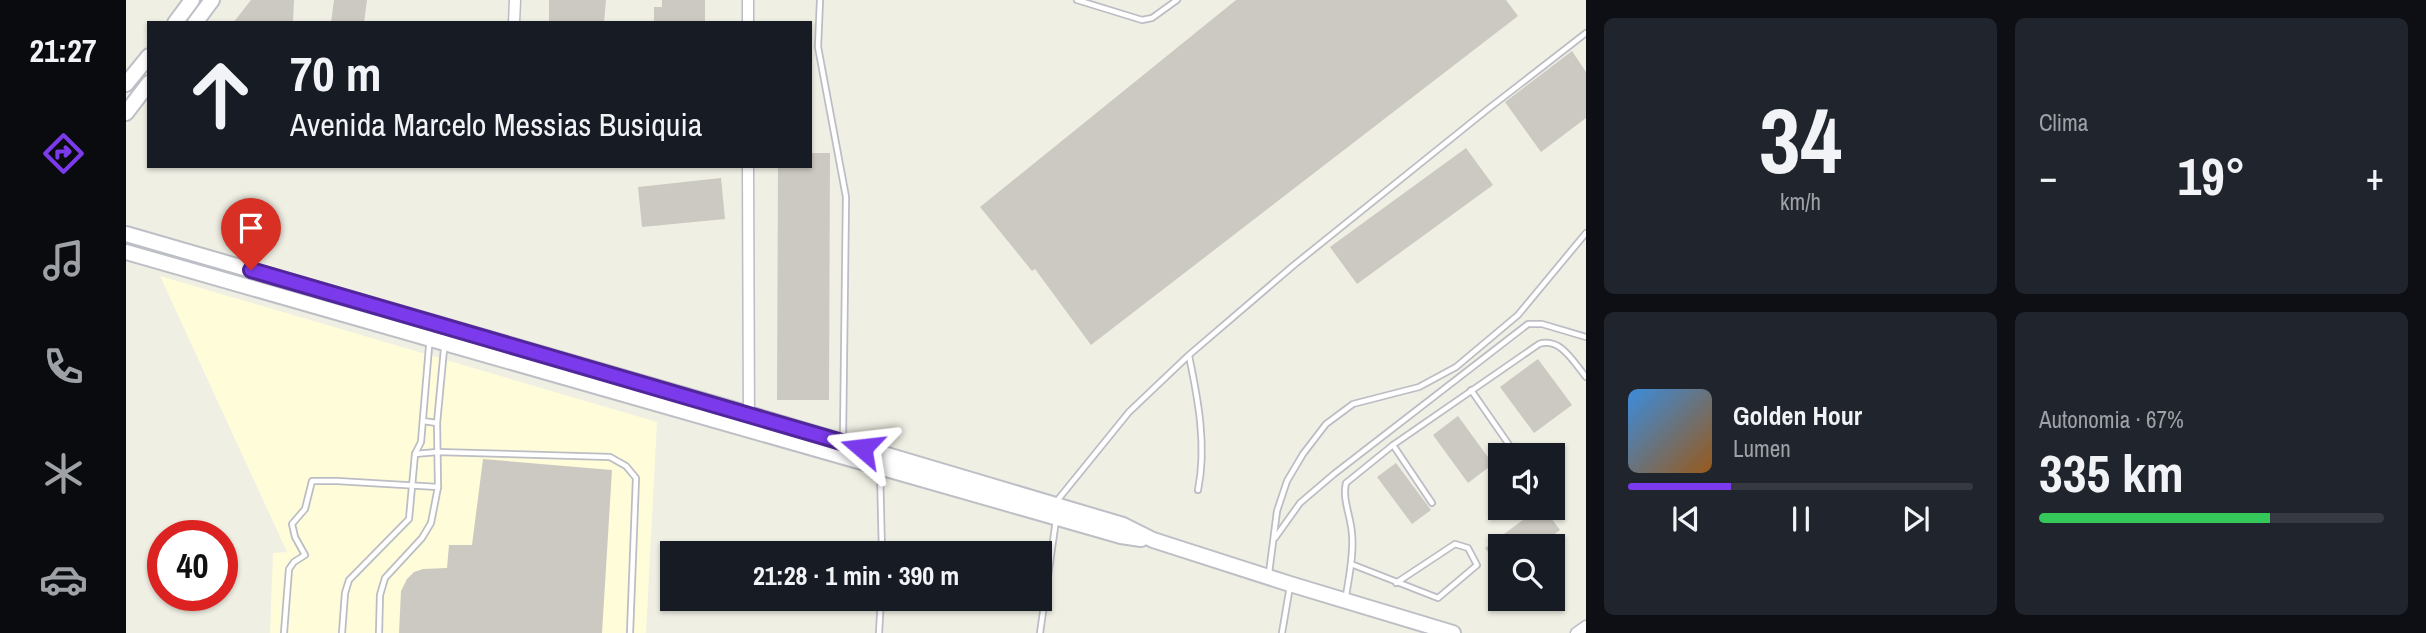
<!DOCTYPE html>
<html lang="pt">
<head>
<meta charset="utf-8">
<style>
  body { margin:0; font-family:"Archivo Narrow",sans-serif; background:#20242c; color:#f1f3f6; height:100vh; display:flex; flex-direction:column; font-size:26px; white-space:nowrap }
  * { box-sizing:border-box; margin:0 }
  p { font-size:23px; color:#9ea1a6 }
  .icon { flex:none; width:38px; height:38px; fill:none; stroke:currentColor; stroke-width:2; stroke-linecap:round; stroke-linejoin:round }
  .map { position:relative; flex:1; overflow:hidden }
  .sheet { display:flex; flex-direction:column; gap:18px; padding:18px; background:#0d0f14; width:840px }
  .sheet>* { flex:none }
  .banner { position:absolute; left:21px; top:21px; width:665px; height:147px; border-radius:0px; box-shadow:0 2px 5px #0004; background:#171b24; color:#f1f3f6; overflow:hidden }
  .tools { position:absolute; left:1362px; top:443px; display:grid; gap:14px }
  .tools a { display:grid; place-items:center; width:77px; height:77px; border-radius:0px; background:#171b24; box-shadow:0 2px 5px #0004; font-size:35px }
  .speed { position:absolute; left:21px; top:520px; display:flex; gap:14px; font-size:35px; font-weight:700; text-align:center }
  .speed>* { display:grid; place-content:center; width:91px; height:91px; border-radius:50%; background:#171b24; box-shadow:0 2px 5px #0004; line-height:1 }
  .speed .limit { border:10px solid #d22; background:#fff; color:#111 }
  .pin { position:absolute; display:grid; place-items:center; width:60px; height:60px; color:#fff; margin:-72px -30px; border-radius:50% 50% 50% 0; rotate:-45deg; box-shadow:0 0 7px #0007 }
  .pin .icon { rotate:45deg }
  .me { position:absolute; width:77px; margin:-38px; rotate:287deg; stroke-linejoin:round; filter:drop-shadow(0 0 5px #0008) }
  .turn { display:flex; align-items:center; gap:24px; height:147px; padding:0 28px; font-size:32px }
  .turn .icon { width:91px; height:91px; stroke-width:2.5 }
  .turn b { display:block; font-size:49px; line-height:60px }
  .big { font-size:52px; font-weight:700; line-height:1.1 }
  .sheet .tile { flex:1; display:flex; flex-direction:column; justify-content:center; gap:10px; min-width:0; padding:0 24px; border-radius:10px; background:#20242c }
  .sheet .dial { align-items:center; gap:0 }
  .dial b { font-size:91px; line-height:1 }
  .song { display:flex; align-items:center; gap:21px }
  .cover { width:84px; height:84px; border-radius:10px; background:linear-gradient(135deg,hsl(210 70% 55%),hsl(30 70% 35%)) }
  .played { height:7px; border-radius:4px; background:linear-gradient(90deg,#7c3aed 30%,#363941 30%) }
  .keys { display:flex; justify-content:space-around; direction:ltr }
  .heat { display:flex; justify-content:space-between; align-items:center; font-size:38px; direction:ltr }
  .charge { height:10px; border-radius:5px; background:linear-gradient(90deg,#34c759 67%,#363941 0) }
  .sheet .tiles { flex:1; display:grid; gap:18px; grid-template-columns:repeat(2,1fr) }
  .trip { position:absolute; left:534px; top:541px; width:392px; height:70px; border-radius:0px; background:#171b24; box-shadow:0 2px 5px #0004; font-weight:700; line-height:70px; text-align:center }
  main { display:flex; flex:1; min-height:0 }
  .menu { display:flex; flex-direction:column; width:126px; justify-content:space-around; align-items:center; background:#090b0e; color:#9ea1a6 }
  .menu .icon { width:49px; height:49px }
  .menu .current { color:#7c3aed }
  .menu b { font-size:32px; color:#f1f3f6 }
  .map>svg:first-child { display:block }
</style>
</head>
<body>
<main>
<nav class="menu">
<b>21:27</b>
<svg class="icon current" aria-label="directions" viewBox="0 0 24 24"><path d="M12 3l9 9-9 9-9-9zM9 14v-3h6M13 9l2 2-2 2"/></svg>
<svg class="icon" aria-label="music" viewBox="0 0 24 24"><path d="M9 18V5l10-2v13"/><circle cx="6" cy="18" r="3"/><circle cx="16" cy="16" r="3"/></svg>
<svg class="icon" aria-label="phone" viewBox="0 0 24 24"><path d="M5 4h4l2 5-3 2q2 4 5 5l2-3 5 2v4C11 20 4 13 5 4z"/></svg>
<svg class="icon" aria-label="climate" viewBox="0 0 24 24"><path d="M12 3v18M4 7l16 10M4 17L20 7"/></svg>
<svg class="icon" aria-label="car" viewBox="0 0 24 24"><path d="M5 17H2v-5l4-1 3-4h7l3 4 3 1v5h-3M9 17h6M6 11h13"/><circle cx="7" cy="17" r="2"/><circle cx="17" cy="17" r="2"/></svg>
</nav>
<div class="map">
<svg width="1460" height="633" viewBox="0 0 1460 633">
  <rect width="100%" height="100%" fill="#f0efe4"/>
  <polygon fill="#fffcda" points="34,276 531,422 520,633 144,633 147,553 161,552"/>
  <g fill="#cbc9c1">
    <polygon points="125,0 168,0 167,23 107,23"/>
    <polygon points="208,0 241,0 238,23 205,23"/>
    <polygon points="423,0 480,0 478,23 423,23"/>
    <polygon points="536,0 579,0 579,23 528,23 528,7 536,7"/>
    <polygon points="1110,0 1380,0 1392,16 965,345 909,269 906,271 854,207"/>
    <polygon points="1446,51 1460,72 1460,118 1415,152 1379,102"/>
    <polygon points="1340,148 1367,185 1231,284 1204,247"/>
    <polygon points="684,153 704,153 703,400 651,400 652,166 684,166"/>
    <polygon points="595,178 599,219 516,227 512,187"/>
    <polygon points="1412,359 1446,405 1408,433 1374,387"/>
    <polygon points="1332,416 1367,464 1342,483 1307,435"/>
    <polygon points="357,459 486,470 476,633 273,633 275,591 281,579 288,572 297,569 321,568 323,545 346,545"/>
    <polygon points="1270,463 1305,510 1286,524 1251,477"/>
    <polygon points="1413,508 1418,508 1434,530 1412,546 1374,546 1374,568 1359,548"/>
  </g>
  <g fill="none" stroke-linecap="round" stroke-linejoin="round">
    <g stroke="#bcbdc4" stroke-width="8">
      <g id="lane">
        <polyline points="694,0 692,47 720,197 717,438"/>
        <polyline points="951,0 1016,20 1026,18 1051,0"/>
        <path d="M1063 356C1072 399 1081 446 1072 490"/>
        <polyline points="1345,390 1386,449"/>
        <polyline points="297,421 311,423"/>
        <polyline points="1267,445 1306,503"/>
        <polyline points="289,454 311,452 484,457 500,466 510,478 504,633"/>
        <polyline points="754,469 756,553"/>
        <polyline points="930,502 1003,412 1063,355 1168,265 1362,109 1460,33"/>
        <polyline points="1149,538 1174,503 1208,474 1402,324 1416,324 1460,337"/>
        <polyline points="1225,564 1312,598 1351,565 1342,548 1329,544 1270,583"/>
        <polyline points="1143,573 1151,511 1161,481 1177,454 1200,424 1227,404 1293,387 1330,367 1392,315 1460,233"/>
        <path d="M1220 596C1223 576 1228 554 1226 534 1225 516 1216 500 1220 483L1267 445 1413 344C1435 337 1448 363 1460 377"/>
        <polyline points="158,633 163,569 168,562 179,555 169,537 166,524 179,509 186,481 211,481 312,487"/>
        <polyline points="216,633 219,593 223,580 283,519 289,454 295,442 305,323"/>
        <polyline points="253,633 254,595 259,578 296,538 305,523 312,487 311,423 320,328"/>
        <polyline points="753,633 755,598"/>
        <polyline points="914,633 930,520"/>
        <polyline points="1156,633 1164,586"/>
      </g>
    </g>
    <g stroke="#bcbdc4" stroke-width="13">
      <g id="street">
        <polyline points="622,0 622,23"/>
        <polyline points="388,23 389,0"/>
        <polyline points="622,166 623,429"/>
        <polyline points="1450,633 1460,626"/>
      </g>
    </g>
    <g stroke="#bdbfc6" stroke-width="18">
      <g id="secondary">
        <polyline points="49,23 66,0"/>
        <polyline points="69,23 86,0"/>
        <polyline points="0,84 23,56"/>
        <polyline points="0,113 23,83"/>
        <polyline points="0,234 623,414 997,525 1027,540 1164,584 1327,633"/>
        <polyline points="0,252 995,536 1015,539"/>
      </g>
    </g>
    <use href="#lane" stroke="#fff" stroke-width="4.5"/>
    <use href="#street" stroke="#fff" stroke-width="10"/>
    <use href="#secondary" stroke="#fff" stroke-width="14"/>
  </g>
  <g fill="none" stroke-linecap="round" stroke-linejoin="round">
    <g stroke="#51269a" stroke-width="18">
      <polyline id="route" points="125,270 736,448"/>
    </g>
    <use href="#route" stroke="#7c3aed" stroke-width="12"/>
  </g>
</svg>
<div class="tools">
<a><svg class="icon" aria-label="sound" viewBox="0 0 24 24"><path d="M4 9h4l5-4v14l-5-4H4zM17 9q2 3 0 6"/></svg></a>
<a><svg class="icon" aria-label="search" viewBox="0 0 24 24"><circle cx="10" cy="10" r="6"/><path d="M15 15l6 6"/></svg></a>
</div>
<div class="speed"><div class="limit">40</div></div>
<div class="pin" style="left:125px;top:270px;background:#d93025"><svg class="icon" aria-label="arrive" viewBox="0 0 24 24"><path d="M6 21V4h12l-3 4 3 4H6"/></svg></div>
<svg class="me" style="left:736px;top:448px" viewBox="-20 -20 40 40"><path d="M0-17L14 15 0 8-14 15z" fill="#7c3aed" stroke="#fff" stroke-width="4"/></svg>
<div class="trip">21:28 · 1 min · 390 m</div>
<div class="banner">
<div class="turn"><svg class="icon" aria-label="ahead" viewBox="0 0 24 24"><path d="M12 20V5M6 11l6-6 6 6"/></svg><div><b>70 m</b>Avenida Marcelo Messias Busiquia</div></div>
</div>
</div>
<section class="sheet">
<div class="tiles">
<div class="tile dial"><b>34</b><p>km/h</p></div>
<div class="tile"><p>Clima</p>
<div class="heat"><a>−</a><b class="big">19°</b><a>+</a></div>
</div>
<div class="tile">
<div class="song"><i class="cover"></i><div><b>Golden Hour</b><p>Lumen</p></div></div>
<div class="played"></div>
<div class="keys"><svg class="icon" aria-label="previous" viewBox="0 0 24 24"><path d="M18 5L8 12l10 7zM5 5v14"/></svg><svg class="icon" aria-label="pause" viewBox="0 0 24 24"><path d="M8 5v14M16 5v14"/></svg><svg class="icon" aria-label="next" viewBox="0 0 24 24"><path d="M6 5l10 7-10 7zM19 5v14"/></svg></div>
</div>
<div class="tile"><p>Autonomia · 67%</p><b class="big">335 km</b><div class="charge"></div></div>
</div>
</section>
</main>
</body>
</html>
